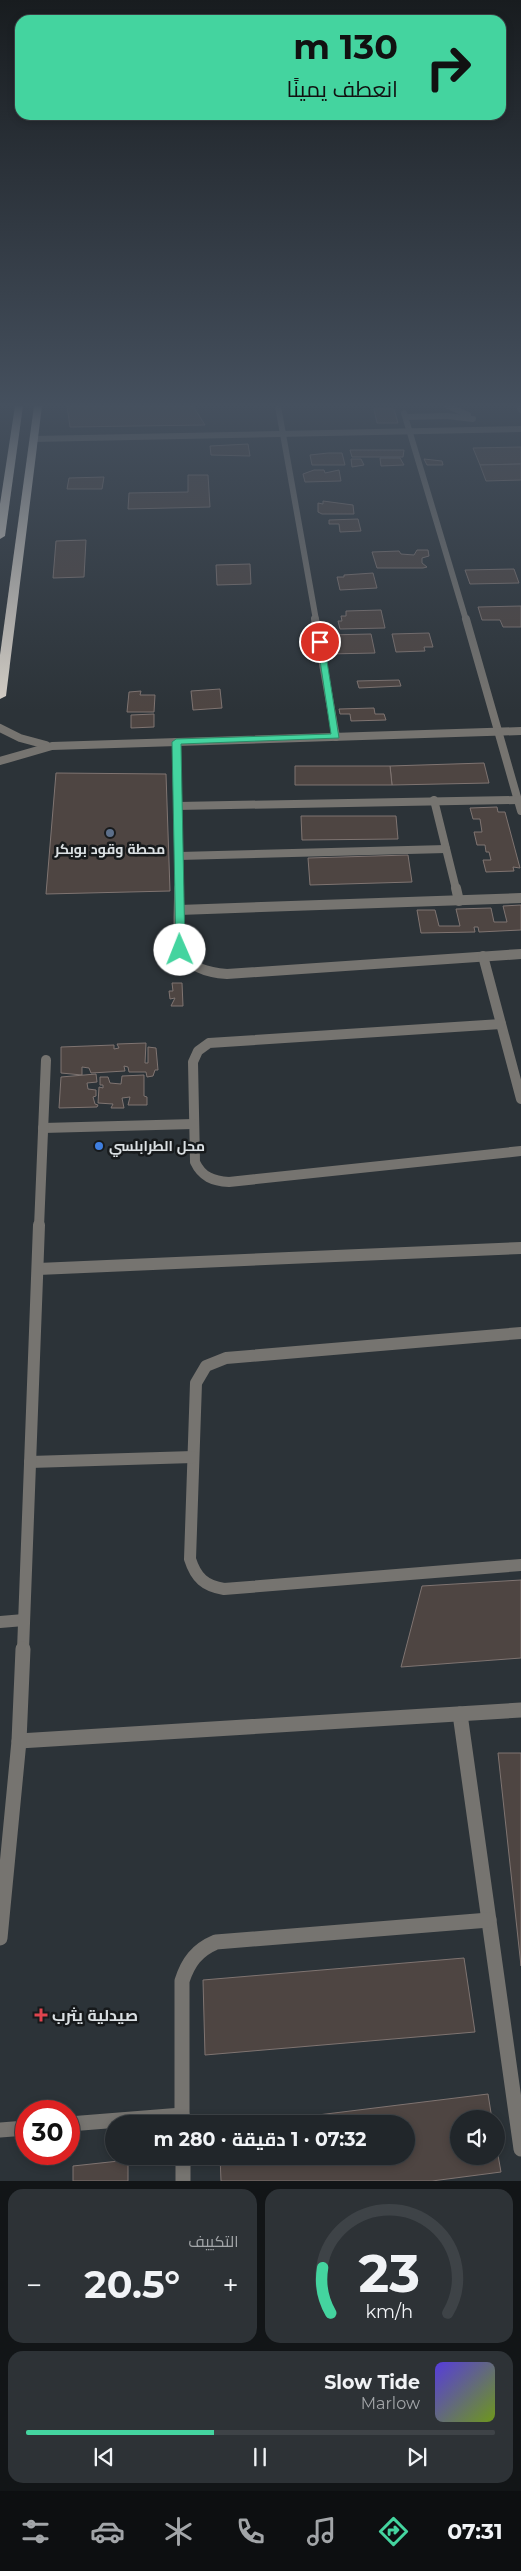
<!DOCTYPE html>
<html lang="ar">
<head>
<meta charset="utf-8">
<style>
  body { margin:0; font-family:Montserrat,Cairo,sans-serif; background:#2d3236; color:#f1f3f6; direction:rtl; height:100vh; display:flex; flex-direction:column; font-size:19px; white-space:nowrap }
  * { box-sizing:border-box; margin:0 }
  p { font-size:16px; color:#a2a5a8 }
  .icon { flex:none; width:28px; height:28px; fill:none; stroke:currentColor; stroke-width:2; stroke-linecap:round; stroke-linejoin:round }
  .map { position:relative; height:2181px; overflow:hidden; direction:ltr }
  .drawer { display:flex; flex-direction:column; gap:8px; padding:8px; background:#121517; flex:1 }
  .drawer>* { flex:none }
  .hud { position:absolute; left:15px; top:15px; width:491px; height:105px; border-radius:15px; box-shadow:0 2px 8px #0003,0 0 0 1px #3e4347; direction:rtl; background:#44d49f; color:#111; overflow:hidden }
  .controls { position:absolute; left:450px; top:2110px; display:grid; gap:10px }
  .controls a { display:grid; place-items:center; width:55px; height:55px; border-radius:50%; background:#21262a; box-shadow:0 2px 8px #0003,0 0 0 1px #3e4347; font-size:25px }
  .speed { position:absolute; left:15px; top:2100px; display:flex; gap:10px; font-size:25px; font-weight:700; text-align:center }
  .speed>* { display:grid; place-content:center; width:65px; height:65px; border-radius:50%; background:#21262a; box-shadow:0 2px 8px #0003,0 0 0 1px #3e4347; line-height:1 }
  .speed .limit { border:8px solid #d22; background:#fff; color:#111 }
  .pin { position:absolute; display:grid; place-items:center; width:42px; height:42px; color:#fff; margin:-21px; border:2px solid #fff; border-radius:50%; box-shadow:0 1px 5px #0007 }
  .me { position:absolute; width:55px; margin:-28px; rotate:359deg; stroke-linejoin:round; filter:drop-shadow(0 0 4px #0008) }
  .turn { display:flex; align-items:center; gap:18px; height:105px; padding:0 25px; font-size:22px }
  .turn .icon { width:65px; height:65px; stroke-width:2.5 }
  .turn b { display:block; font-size:35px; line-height:42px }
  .big { font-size:38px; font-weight:700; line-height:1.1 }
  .drawer .card { flex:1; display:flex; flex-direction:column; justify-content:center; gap:8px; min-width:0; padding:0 18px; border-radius:15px; background:#2d3236 }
  .drawer .dial { align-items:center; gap:0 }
  .dial svg { height:130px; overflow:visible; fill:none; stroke:#3e4347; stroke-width:7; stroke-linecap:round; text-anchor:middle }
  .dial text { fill:#f1f3f6; stroke:none }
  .song { display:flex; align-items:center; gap:15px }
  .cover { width:60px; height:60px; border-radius:8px; background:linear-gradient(135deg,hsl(250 70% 55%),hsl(80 70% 35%)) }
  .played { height:5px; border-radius:2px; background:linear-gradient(90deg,#44d49f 40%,#3e4347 40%) }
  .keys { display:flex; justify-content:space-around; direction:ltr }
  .heat { display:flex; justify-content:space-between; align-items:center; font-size:28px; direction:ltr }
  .drawer .tiles { flex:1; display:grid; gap:8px; grid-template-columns:1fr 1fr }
  .card:last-child { grid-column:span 2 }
  .trip { position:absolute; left:105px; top:2115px; width:310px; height:50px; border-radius:25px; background:#21262a; box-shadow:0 2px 8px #0003,0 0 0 1px #3e4347; font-weight:700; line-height:50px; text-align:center; direction:rtl }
  .tab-bar { display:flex; height:80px; justify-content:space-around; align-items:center; background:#0d0f11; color:#a2a5a8 }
  .tab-bar .icon { width:35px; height:35px }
  .tab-bar .active { color:#44d49f }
  .tab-bar b { font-size:22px; color:#f1f3f6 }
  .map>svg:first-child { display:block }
</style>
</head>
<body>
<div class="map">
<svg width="521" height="2181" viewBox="0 0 521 2181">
  <rect width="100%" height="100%" fill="#2c3338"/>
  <g fill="#4e4542" stroke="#7f7471">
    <polygon points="67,406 193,406 205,425 70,427"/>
    <polygon points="374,409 394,409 398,423 377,423"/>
    <polygon points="248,444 250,456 211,455 210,446"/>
    <polygon points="521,447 521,464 480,465 473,448"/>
    <polygon points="350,450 404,450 403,457 352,457"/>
    <polygon points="328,453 342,453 345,465 312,465 310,455"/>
    <polygon points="380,458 400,458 404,465 381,466"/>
    <polygon points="351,459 361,459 364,465 352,467"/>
    <polygon points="424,459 442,461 443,465 427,465"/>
    <polygon points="521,464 521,480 486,481 480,465"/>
    <polygon points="314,470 324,470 325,473 339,470 341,481 305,482 303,474"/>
    <polygon points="188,475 208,475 210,507 128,509 129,493 188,492"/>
    <polygon points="104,477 102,489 67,489 69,478"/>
    <polygon points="323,501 353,505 354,514 322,514 318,512 318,503 323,504"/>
    <polygon points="358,519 361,531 340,532 339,524 329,524 329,520"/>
    <polygon points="86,540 84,577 53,578 56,541"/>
    <polygon points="417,550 428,550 429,556 422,558 422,563 427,567 423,568 377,568 372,552 399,551 401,554 414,555"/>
    <polygon points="250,564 251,584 217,585 216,565"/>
    <polygon points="514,569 519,583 470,584 465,570"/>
    <polygon points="373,573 377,588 340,590 337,577 344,577 344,575"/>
    <polygon points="521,606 521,627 503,627 500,620 482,620 478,607"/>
    <polygon points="381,610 385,628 340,629 338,621 342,621 341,616 346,616 346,611"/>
    <polygon points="429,633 433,647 424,647 425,651 396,652 392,634"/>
    <polygon points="371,634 375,653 328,654 326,635"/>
    <polygon points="399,680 401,686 359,688 357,681"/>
    <polygon points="220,689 222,708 193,710 191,691"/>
    <polygon points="141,691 140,695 155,695 154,712 127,712 129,692"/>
    <polygon points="374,708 375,714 384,714 386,720 351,721 350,714 340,714 339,709"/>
    <polygon points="154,714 154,727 131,728 131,715"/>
    <polygon points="484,763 489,783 392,785 390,766"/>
    <polygon points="295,766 390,766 392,785 295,785"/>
    <polygon points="56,773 166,774 170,891 46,894"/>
    <polygon points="497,807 498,812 505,812 520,868 513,867 514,871 486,872 483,860 491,860 489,852 486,852 485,845 477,845 474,832 482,832 480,819 473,819 470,808"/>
    <polygon points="301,816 396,816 398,839 302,840"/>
    <polygon points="408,855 412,882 310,885 308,858"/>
    <polygon points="521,905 521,930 479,932 478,927 474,927 475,932 421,933 417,910 435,910 439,926 460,926 456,909 491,908 494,922 507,922 503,906"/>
    <polygon points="172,983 182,983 183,1006 171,1006 175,998 170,999 169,991 173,991"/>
    <polygon points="146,1043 145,1063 148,1063 148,1047 156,1048 158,1070 155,1070 153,1076 147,1077 146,1072 129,1072 128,1067 124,1066 125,1071 91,1073 89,1068 82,1067 82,1075 61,1073 61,1047 114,1045 114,1049 119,1048 117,1044"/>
    <polygon points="96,1074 97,1082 87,1083 88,1089 96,1090 96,1096 93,1097 95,1104 98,1105 97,1107 59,1108 61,1077"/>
    <polygon points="144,1075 144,1096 147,1097 147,1105 128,1105 130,1097 122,1098 124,1108 111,1108 113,1104 98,1103 99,1087 103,1088 103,1085 100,1085 100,1077 108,1077 110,1083 121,1084 122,1076"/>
    <polygon points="521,1580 521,1658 401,1667 422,1586"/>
    <polygon points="498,1753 521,1753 521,1966"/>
    <polygon points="464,1958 475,2032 205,2055 203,1980"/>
    <polygon points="488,2094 492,2119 459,2119 459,2156 496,2156 496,2144 501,2172 432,2181 221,2181 220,2156 406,2156 406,2124 245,2124"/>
    <polygon points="128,2160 128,2181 73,2181 73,2166"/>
  </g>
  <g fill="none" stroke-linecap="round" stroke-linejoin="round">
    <g stroke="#767470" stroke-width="6">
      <polyline points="278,406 316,620"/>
      <polyline points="448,406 468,415"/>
      <polyline points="519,406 521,410"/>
      <polyline points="404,413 466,620"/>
      <polyline points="406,417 447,416 473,419"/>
      <polyline points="33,439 521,429"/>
    </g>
    <g stroke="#767470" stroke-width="8">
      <polyline points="315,619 336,737"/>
      <polyline points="466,619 521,811"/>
      <polyline points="0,728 20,738 46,745"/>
      <polyline points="176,742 179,889"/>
      <polyline points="0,761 52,746 521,731"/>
      <polyline points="434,800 456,889"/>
      <polyline points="177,806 517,800"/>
      <polyline points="179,856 446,849"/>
    </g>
    <g stroke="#767470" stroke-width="10">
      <path d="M179 888C180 934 167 970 227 974L521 954"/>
      <polyline points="456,888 459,901"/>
      <polyline points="179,910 521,898"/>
      <polyline points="483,956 521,1099"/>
      <path d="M501 1024 209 1043 198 1051 193 1062 195 1162C202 1177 213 1181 229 1182L521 1151"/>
      <polyline points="43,1128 194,1124"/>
      <polyline points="39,1227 46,1060"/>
    </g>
    <g stroke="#767470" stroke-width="12">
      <polyline points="38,1269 521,1248"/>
      <path d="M521 1333 226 1358 206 1366 196 1383 190 1559C196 1578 205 1586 224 1589L521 1565"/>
      <polyline points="30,1462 193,1457"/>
      <polyline points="0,1622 24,1620"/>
      <polyline points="23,1650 39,1225"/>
    </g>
    <g stroke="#767470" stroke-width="15">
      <polyline points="460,1714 521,2149"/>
      <polyline points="19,1741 521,1710"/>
      <polyline points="0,1938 19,1741 23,1649"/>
      <polyline points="69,2124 182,2115"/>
      <path d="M182 2124V1981C188 1962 197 1950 216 1942L489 1920"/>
      <polyline points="0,2130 26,2128"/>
      <polyline points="183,2156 183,2181"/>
    </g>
    <g fill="#d6d0c7" fill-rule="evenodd">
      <polygon points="15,406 23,406 5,536 0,539 0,504"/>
      <polygon points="34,406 42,406 6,696 0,699 0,655"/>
    </g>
  </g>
  <linearGradient id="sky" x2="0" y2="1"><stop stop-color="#181c1f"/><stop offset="0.57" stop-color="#45505e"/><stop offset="1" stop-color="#45505e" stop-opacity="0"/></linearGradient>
  <rect width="521" height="711" fill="url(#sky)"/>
  <polygon fill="#44d49f" stroke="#2c8a67" points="317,640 324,642 339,738 181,744 185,950 180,953 176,952 172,742 176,739 331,734"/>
  <circle fill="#5c6f8a" stroke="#171a1c" stroke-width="2" cx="110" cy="833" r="5"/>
  <circle fill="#3f7fe0" stroke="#171a1c" stroke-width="2" cx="99" cy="1146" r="5"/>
  <path fill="#e0444e" stroke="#171a1c" stroke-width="2" d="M38.5 2007.5h5v5h5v5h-5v5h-5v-5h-5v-5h5z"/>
  <g text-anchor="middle" stroke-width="5" stroke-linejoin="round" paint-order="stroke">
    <g font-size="14" font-weight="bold" fill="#dbe0e3" stroke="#171a1c">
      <text x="110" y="854">محطة وقود بوبكر</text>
      <text x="109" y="1151" text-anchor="start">محل الطرابلسي</text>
    </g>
    <g font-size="16" font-weight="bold" fill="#dbe0e3" stroke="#171a1c" text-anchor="start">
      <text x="52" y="2021">صيدلية يثرب</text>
    </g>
  </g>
</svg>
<div class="controls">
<a><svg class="icon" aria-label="sound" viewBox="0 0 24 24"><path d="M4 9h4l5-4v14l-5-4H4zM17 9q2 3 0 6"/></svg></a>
</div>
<div class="speed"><div class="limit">30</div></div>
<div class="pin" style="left:320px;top:642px;background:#d93025"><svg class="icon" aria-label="arrive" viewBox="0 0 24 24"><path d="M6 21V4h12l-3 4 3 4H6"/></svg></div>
<svg class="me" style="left:180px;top:950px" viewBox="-20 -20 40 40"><circle r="19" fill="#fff"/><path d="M0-13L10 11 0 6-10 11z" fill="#44d49f"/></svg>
<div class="trip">07:32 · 1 دقيقة · 280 m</div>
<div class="hud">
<div class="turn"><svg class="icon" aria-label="right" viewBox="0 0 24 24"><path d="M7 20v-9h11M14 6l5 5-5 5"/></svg><div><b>130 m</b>انعطف يمينًا</div></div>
</div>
</div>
<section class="drawer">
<div class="tiles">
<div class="card dial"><svg viewBox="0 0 100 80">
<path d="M14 69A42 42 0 1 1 86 69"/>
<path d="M14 69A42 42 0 0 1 9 41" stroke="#44d49f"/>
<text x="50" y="56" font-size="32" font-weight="700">23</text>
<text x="50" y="72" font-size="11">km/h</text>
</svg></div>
<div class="card"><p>التكييف</p>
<div class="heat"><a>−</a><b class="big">20.5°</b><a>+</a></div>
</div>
<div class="card">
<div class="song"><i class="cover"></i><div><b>Slow Tide</b><p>Marlow</p></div></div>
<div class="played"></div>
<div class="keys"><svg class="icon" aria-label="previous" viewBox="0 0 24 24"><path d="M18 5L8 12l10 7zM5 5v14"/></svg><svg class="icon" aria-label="pause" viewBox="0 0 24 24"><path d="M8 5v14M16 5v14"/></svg><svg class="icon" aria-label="next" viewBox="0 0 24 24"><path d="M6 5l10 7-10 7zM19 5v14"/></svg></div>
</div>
</div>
</section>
<nav class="tab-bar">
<b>07:31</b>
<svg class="icon active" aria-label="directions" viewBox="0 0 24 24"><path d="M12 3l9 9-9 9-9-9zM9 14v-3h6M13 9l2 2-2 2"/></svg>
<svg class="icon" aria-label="music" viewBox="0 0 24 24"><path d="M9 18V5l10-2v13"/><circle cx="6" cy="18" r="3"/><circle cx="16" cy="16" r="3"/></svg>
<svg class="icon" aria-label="phone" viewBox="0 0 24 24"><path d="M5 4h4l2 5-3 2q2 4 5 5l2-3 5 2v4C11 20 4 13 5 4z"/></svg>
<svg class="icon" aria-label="climate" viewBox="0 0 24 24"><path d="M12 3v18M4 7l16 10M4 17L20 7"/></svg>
<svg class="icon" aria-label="car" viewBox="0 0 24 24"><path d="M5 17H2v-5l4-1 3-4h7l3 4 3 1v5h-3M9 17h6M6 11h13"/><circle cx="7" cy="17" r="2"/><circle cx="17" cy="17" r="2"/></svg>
<svg class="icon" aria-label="filters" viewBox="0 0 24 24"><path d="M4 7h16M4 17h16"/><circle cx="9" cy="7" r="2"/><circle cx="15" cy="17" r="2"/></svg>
</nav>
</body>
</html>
